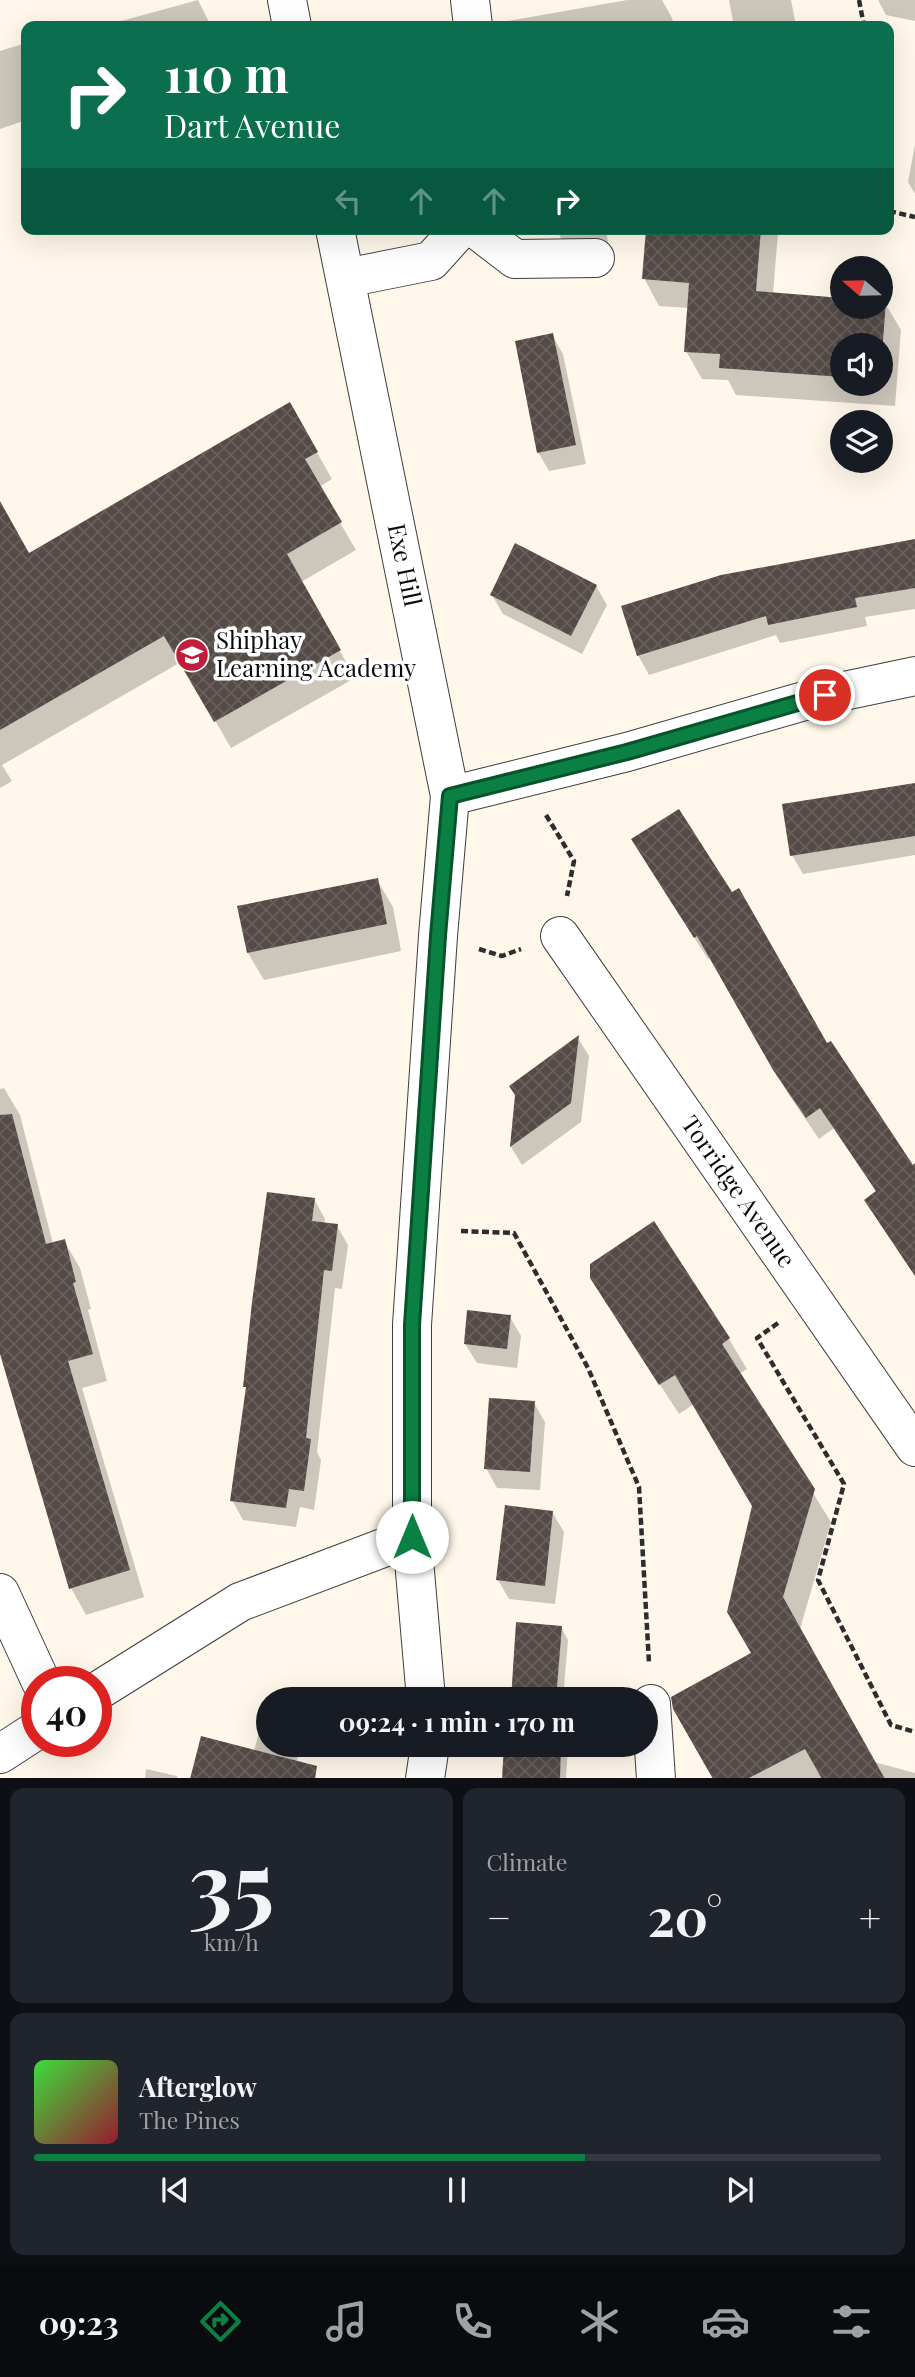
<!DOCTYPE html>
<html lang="en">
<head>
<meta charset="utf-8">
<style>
  body { margin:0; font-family:"Playfair Display",serif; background:#20242c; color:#f1f3f6; height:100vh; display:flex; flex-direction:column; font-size:26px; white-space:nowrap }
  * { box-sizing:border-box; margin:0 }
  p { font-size:23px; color:#9ea1a6 }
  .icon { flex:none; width:38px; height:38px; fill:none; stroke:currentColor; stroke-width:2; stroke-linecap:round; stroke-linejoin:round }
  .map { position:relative; height:1778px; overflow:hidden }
  .panel { display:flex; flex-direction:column; gap:10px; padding:10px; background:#0d0f14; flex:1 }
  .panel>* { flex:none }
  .guide { position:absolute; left:21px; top:21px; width:873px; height:214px; border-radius:14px; box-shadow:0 7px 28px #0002; background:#0b6e4f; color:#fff; overflow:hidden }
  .needle { width:46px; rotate:290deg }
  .tools { position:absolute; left:830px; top:256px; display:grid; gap:14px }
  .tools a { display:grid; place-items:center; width:63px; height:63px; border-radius:50%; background:#171b24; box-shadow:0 7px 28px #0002; font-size:35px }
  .speed { position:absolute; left:21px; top:1666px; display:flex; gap:14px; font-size:35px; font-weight:700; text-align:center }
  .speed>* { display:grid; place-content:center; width:91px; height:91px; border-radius:50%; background:#171b24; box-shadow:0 7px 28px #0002; line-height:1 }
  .speed .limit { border:10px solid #d22; background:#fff; color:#111 }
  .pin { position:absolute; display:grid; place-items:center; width:60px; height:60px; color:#fff; margin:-30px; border:4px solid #fff; border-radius:50%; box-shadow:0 2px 7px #0007 }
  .me { position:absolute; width:77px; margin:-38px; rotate:0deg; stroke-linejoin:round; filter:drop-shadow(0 0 5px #0008) }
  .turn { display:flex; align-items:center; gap:24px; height:147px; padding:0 28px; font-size:32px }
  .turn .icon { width:91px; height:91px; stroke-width:2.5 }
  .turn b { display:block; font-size:49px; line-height:60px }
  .lanes { display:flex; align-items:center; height:66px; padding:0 28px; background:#0003; justify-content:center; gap:35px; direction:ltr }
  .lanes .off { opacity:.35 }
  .big { font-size:52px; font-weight:700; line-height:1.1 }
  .panel .widget { flex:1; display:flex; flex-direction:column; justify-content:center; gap:10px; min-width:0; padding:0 24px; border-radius:14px; background:#20242c }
  .panel .dial { align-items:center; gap:0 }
  .dial b { font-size:91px; line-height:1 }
  .song { display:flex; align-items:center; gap:21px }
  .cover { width:84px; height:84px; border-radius:10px; background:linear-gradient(135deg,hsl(120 70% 55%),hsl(350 70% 35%)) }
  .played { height:7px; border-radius:4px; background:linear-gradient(90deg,#0b8043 65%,#363941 65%) }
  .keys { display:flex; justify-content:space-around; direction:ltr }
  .heat { display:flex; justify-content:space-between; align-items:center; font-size:38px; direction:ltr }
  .panel .tiles { flex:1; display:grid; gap:10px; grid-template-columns:1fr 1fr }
  .widget:last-child { grid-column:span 2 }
  .trip { position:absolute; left:256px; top:1687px; width:402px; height:70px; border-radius:35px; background:#171b24; box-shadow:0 7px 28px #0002; font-weight:700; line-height:70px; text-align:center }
  .tabs { display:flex; height:112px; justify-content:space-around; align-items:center; background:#090b0e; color:#9ea1a6 }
  .tabs .icon { width:49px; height:49px }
  .tabs .current { color:#0b8043 }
  .tabs b { font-size:32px; color:#f1f3f6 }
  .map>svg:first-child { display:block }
</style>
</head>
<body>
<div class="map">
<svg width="915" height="1779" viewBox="0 0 915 1779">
  <defs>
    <pattern id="building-cross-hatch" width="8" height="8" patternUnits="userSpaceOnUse" patternTransform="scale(1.75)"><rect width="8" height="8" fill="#544b47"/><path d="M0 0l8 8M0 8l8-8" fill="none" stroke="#68605d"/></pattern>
  </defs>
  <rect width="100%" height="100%" fill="#fff8ea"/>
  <g fill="#0003" fill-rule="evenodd">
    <polygon points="198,0 211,26 103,26"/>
    <polygon points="627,0 662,0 672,18 674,26 496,26 496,23"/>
    <polygon points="729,0 791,0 796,26 734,26"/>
    <polygon points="878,0 915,0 915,21 886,15"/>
    <polygon points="26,43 26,120 0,129 0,51"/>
    <polygon points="915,144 915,194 908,182"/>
    <polygon points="556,229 606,229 609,249 570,255"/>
    <path d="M670 229H776L778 233 773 294 842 306H880L885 303 901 330 895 406 736 395 728 380 702 379 686 351 689 308 659 306 644 278ZM842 345H880V383H842Z"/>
    <polygon points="552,335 563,354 586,464 549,471 538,452"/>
    <polygon points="290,405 332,479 319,487 356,550 301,582 355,678 231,748 181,662 2,765 12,781 0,788 0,503 29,555"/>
    <polygon points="915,541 915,609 865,617 867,626 780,643 776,635 649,675 638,655"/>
    <polygon points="596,586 607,605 582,654 503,614 492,595"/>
    <polygon points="915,785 915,855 803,874 792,855"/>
    <polygon points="646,862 826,1046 915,1171 915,1269 911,1270 879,1222 877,1193 834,1128 819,1139 787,1092 711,957 708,959"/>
    <polygon points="377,880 393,907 401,951 264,980 248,953"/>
    <polygon points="578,1038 589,1056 581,1122 522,1165 511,1147 517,1097"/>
    <polygon points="4,1088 20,1115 53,1244 64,1241 80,1268 91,1309 88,1310 107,1381 82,1388 144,1597 86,1615 71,1588 0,1324 0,1089"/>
    <polygon points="314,1199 325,1219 324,1224 337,1226 348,1245 342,1289 335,1288 317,1452 321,1460 314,1510 300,1507 296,1527 243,1520 232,1500 248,1391 245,1386"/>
    <polygon points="591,1278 729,1339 747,1369 739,1374 831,1522 800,1629 874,1762 915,1773 915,1779 715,1779 753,1654 754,1506 694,1404 679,1414"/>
    <polygon points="510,1317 521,1336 517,1368 477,1363 465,1344"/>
    <polygon points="534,1403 545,1422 540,1490 497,1488 486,1468"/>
    <polygon points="552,1512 564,1532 555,1604 509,1599 498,1580"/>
    <polygon points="518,1624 561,1627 568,1640 563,1699 512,1699"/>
    <polygon points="262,1720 268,1722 268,1745 301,1745 292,1779 251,1763"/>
    <polygon points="505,1745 568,1745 566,1779 504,1779"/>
    <polygon points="146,1769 177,1776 178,1779 145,1779"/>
  </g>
  <g fill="url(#building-cross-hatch)">
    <polygon points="646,229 761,229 756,291 842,298 842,306 880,306 880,301 886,301 880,380 880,345 842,345 842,377 719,368 720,354 684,352 689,283 642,279"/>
    <polygon points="553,333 576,445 537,453 515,341"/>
    <polygon points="290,402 318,452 305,459 342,522 287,554 341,650 214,722 164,636 0,730 0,501 29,553"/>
    <polygon points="915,539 915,588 855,598 857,607 768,625 766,616 637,656 621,606 721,575"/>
    <polygon points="515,543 597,585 571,636 490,595"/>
    <polygon points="915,783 915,836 790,856 782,804"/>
    <polygon points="679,809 732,892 739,888 827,1043 831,1041 913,1165 915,1163 915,1276 864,1200 876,1191 820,1108 806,1118 773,1070 697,936 694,938 631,839"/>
    <polygon points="378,878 387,924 247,953 237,906"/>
    <polygon points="579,1035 571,1103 510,1147 515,1095 509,1086"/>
    <polygon points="12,1114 46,1244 65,1239 76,1282 73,1283 93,1354 68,1361 130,1570 69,1589 0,1354 0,1115"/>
    <polygon points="267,1192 315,1198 312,1221 338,1224 332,1271 324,1270 306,1438 311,1439 304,1491 289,1489 286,1508 230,1501 246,1387 243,1387 252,1302"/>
    <polygon points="654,1221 730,1338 722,1344 815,1489 783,1597 885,1779 822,1779 805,1749 747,1779 713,1779 673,1709 671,1697 751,1653 727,1612 752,1506 675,1375 659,1385 590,1278 590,1264"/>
    <polygon points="467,1310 511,1315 507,1349 464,1344"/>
    <polygon points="489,1398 535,1401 530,1472 484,1469"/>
    <polygon points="505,1505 553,1511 545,1586 496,1580"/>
    <polygon points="516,1622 562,1626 556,1699 511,1699"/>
    <polygon points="201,1736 317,1766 315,1779 190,1779"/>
    <polygon points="504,1745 561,1745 560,1779 502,1779"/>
  </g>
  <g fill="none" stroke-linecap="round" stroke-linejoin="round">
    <g stroke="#3e3e3e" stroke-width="40">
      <g id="minor">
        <polyline points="287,0 292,26"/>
        <polyline points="470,0 473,26"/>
        <polyline points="335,229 450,796 438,936 412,1325 412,1537 426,1699"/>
        <polyline points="476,229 515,259 595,258"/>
        <polyline points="346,278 431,261 460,229"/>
        <polyline points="450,796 627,752 825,695 915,676"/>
        <polyline points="560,936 915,1447"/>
        <polyline points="0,1593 41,1682"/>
        <polyline points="96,1692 240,1602 412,1537"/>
        <polyline points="651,1704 656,1779"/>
        <polyline points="0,1754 37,1730"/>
        <polyline points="425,1779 430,1745"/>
      </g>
    </g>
    <g stroke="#2d2d2d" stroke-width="4.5" stroke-dasharray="7 3.5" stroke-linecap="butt">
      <polyline points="859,0 864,26"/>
      <polyline points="889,211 915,217"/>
      <polyline points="546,815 574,861 567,896"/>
      <polyline points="479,949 502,956 521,949"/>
      <polyline points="461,1231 514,1233 588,1368 639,1487 649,1663"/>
      <polyline points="778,1323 757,1338 844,1484 818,1580 891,1725 915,1732"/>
    </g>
    <use href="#minor" stroke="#fff" stroke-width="38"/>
  </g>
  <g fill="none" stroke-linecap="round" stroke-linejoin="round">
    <g stroke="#07532c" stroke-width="18">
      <polyline id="route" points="412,1537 412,1325 438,936 450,796 627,752 825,695"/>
    </g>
    <use href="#route" stroke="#0b8043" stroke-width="12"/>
  </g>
  <defs>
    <g id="school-disc" transform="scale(1.75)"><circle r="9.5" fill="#c01f3b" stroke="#fff"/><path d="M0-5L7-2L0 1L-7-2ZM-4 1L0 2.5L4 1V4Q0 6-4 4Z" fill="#fff"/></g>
  </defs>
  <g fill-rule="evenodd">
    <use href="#school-disc" x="192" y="655"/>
  </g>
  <g text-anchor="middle" stroke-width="7" stroke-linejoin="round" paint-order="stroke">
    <g font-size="24" fill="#0b0b0b" stroke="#fff">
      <text transform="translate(404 565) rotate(78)" y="8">Exe Hill</text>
      <text transform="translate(738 1192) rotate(55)" y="8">Torridge Avenue</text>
    </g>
    <g font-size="24" fill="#0b0b0b" stroke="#fff" text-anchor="start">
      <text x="216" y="649">Shiphay<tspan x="216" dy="28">Learning Academy</tspan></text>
    </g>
  </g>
</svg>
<div class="tools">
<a><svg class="needle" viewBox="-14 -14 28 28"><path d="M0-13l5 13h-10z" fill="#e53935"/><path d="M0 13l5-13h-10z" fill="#9ea1a6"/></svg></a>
<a><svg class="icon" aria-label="sound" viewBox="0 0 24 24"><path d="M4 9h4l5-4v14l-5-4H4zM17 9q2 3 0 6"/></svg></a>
<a><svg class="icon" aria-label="layers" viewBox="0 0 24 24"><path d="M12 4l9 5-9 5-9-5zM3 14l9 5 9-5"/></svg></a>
</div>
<div class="speed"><div class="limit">40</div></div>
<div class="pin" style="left:825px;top:695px;background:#d93025"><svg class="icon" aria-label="arrive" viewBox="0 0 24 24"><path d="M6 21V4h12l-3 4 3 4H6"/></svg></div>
<svg class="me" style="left:412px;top:1537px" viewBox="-20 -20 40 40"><circle r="19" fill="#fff"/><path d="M0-13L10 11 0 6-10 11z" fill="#0b8043"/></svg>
<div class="trip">09:24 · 1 min · 170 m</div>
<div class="guide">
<div class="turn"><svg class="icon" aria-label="right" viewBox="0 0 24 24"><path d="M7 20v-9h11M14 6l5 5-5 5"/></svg><div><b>110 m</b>Dart Avenue</div></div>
<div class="lanes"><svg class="icon off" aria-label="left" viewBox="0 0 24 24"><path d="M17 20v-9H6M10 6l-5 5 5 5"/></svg><svg class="icon off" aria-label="ahead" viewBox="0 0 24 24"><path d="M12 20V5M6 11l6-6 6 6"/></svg><svg class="icon off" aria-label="ahead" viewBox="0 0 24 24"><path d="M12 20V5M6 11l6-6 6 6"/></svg><svg class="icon" aria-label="right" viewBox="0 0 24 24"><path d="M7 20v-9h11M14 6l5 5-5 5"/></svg></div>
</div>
</div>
<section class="panel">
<div class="tiles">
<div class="widget dial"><b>35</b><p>km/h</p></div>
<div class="widget"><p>Climate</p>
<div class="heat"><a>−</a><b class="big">20°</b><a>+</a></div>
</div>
<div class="widget">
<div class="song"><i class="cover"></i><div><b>Afterglow</b><p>The Pines</p></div></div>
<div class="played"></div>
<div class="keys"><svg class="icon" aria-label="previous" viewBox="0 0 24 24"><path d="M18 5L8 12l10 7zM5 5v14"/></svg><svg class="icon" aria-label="pause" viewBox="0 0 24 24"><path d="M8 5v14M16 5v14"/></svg><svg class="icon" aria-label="next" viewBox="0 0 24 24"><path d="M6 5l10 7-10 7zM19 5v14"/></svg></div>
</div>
</div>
</section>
<nav class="tabs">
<b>09:23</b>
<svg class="icon current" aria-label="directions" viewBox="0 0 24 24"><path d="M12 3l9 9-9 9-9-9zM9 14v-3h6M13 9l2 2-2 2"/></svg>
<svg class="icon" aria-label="music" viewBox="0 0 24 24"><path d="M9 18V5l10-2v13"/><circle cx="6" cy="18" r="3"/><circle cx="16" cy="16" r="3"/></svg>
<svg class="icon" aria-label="phone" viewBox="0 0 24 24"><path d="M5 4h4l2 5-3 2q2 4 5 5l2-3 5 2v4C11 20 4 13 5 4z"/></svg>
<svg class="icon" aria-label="climate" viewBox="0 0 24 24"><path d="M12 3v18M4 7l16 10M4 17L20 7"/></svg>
<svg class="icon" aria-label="car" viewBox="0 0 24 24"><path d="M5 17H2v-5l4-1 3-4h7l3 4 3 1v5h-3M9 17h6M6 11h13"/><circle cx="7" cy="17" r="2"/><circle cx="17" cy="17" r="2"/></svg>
<svg class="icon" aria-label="filters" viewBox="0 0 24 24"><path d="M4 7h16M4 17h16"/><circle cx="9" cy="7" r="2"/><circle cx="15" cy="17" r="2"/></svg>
</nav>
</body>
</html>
